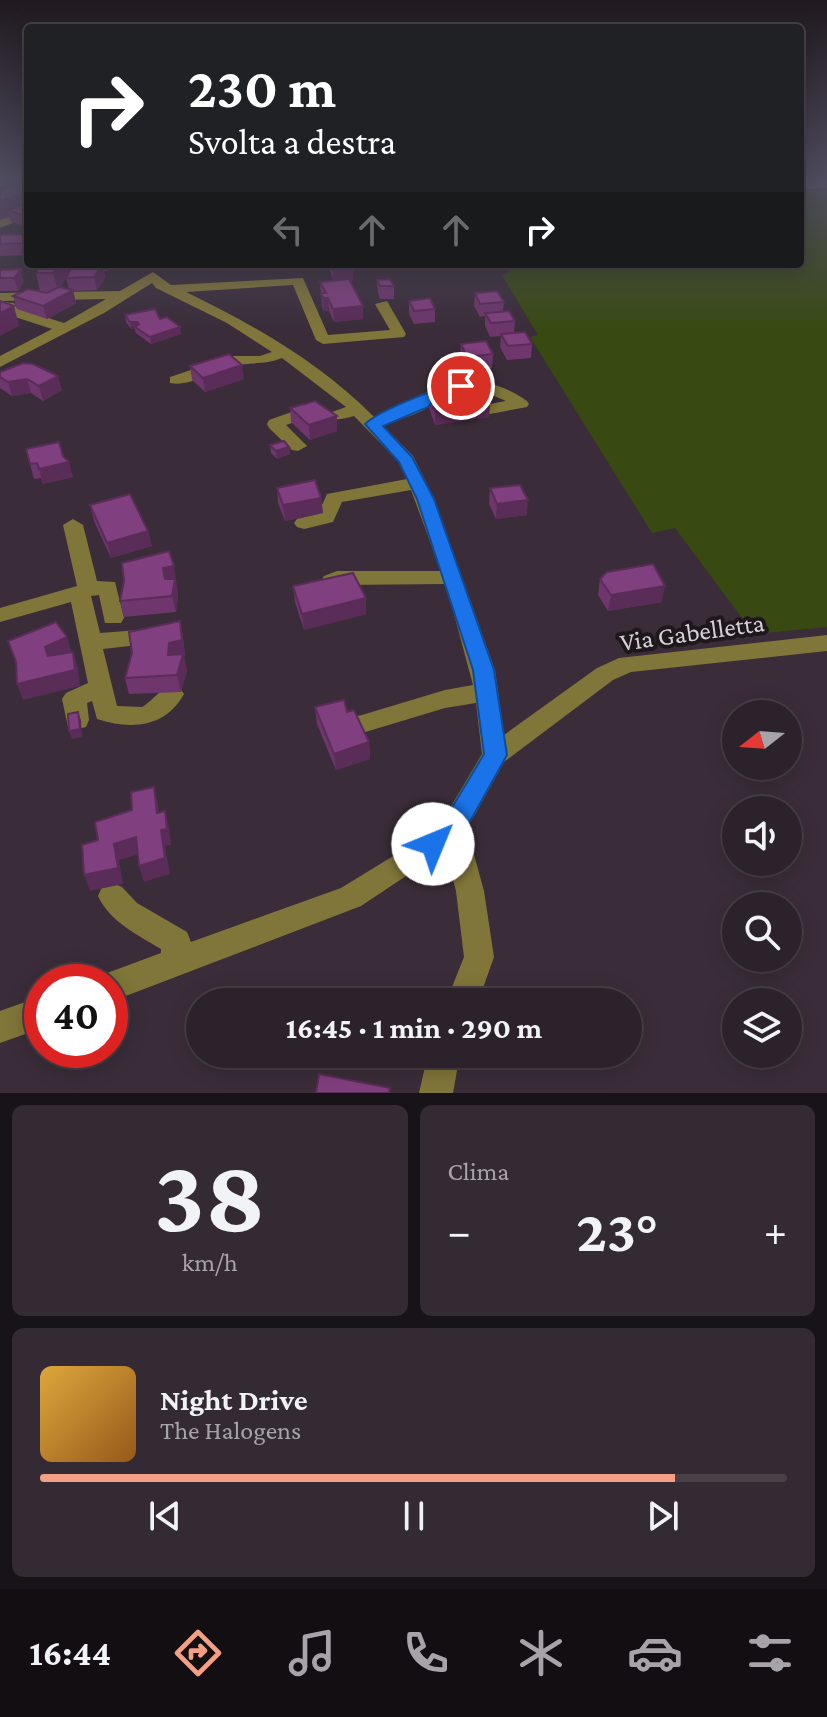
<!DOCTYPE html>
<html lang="it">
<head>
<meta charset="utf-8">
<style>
  body { margin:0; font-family:"Crimson Pro",serif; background:#342a33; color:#f1f3f6; height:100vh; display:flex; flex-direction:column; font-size:30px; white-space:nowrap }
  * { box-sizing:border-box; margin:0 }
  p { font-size:26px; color:#a6a4a9 }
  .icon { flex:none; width:44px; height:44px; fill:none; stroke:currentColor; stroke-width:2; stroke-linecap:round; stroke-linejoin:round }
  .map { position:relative; height:1093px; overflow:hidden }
  .panel { display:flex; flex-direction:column; gap:12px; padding:12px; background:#181318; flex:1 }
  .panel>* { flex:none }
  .hud { position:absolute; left:24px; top:24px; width:780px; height:244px; border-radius:8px; box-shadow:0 4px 20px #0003,0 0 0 2px #483f47; background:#202124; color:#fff; overflow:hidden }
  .needle { width:52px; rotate:253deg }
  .buttons { position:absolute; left:722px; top:700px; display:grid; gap:16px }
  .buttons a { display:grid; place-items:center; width:80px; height:80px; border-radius:50%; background:#2c222b; box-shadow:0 4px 20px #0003,0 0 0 2px #483f47; font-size:40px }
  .speed { position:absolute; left:24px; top:964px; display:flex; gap:16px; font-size:40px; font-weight:700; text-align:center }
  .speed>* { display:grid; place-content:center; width:104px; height:104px; border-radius:50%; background:#2c222b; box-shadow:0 4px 20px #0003,0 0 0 2px #483f47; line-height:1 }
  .speed .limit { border:12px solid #d22; background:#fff; color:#111 }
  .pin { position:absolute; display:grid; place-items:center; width:68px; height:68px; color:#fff; margin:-34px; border:4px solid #fff; border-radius:50%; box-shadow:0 2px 8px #0007 }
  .me { position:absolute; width:88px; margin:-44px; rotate:45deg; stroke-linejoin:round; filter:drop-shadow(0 0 6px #0008) }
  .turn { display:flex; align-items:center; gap:28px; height:168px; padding:0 32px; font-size:36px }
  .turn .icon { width:104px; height:104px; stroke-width:2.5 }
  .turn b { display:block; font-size:56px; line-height:68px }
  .lanes { display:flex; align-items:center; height:76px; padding:0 32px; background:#0003; justify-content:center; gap:40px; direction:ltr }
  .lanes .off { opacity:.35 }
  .big { font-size:60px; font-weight:700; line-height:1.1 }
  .panel .widget { flex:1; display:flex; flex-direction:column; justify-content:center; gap:12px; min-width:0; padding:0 28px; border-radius:12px; background:#342a33 }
  .panel .dial { align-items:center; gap:0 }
  .dial b { font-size:104px; line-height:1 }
  .song { display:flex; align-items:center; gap:24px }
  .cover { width:96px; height:96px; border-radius:12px; background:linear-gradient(135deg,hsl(40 70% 55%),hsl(30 70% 35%)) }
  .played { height:8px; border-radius:4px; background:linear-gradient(90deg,#f39f85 85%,#483f47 85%) }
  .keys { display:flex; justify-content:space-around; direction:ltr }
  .heat { display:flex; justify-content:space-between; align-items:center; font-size:44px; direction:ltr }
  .panel .tiles { flex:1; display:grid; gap:12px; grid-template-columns:1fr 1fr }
  .widget:last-child { grid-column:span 2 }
  .trip { position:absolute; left:186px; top:988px; width:456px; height:80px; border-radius:40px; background:#2c222b; box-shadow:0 4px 20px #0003,0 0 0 2px #483f47; font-weight:700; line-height:80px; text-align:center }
  .tabs { display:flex; height:128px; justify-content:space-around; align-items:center; background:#120e11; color:#a6a4a9 }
  .tabs .icon { width:56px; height:56px }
  .tabs .on { color:#f39f85 }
  .tabs b { font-size:36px; color:#f1f3f6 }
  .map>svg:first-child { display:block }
</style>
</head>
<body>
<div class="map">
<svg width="827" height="1093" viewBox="0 0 827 1093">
  <rect width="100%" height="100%" fill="#3a2d39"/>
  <polygon fill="#384a12" points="827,188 827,627 754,634 675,528 652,533 530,337 538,335 502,275 525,264 800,264 800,189"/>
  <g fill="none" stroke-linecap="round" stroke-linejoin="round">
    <polyline stroke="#5c8faf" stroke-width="3" points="800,188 827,186"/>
    <g fill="#817639" fill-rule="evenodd">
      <polygon points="827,180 827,186 800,187 800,181"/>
      <polygon points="28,210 28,217 0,228 0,220"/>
      <path d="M153 272 171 285 303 278 328 335 390 330 375 304 387 301 406 334 404 337 323 344 316 340 293 285 186 292C254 325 321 363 374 417 429 393 467 360 527 401L529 404 527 407 485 415 477 410 479 406 506 401C478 388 455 385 430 406 418 415 397 419 383 426L413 456 434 499 495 670 504 735 597 668 619 658 827 635V651L631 672 613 680 504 762 467 829 484 891 494 957 478 1002H446L464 957 456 891 445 850 361 906 110 1002V982H97L99 976 161 953V949C138 935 110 922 98 896L102 887 112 883 122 887 137 903 187 932 191 942 341 888 403 850 443 820 482 754 476 703 445 708 362 733 353 731 350 724 353 717 362 715 445 690 473 685 446 584 340 585 331 588 321 581 324 576 337 571H441L411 490 342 502 333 522 304 529 297 527 294 523 297 519 318 514 327 494 407 479 399 462 354 416C330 424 309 416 286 425L307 446 298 451 292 450 269 428 267 424 269 420 300 409 332 412 346 407 282 358C265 365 250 362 232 366 213 371 190 387 170 383V377L233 356H260L272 352 227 323 156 288 152 283 104 313 0 367V356L52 329 6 314 0 310V302L14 303 17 308 64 323 106 299 0 301V293L120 291Z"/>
      <path d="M73 519 83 525 97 581 115 582 124 618 121 623H105L99 595 91 596 100 633 139 630 147 632 150 638 147 644 103 649 117 706 142 707C156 699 163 682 180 688L184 694C165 728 131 730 97 719L92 701 87 703 89 720 86 727 77 729 68 727 62 699 66 693 88 683 71 602 0 622V608L77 586 63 525Z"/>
      <polygon points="42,996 42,1028 0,1043 0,1011"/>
      <polygon points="428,1054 460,1054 453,1093 419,1093"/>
    </g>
  </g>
  <g fill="#6e366c" fill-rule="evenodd">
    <polygon points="28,181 28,227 11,222 9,216 0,220"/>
    <polygon points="28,234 28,255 0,256 0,235"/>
    <path d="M42 264H112L107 271H104L105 278 97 290 73 291 76 303 47 319 17 309 13 296 40 291 36 273ZM69 271 66 278 69 289 60 288Z"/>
    <polygon points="328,264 351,264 353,280 350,281 363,319 334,322 329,311 324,311 322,306 320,282 333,280"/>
    <polygon points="0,271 24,282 18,291 0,291"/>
    <polygon points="377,280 394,286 394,299 380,299 378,293"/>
    <polygon points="475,293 504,302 503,312 515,321 514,333 532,344 531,358 507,360 500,347 501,336 490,337 485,326 485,316 480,317 474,306"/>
    <polygon points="409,301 435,309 435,322 414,324 409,314"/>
    <polygon points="125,315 160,319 181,334 151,344 136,333 135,329 131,329 126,322"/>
    <polygon points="461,344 493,354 492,368 467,371 460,357"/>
    <polygon points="23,363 62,390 43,401 31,393 12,396 0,388 0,372"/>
    <polygon points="190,366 244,379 205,392 192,380"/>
    <polygon points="429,394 490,402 489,417 435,425 429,408"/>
    <polygon points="290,408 337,416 337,431 310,440 291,422"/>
    <polygon points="270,445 289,447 290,454 277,459 271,453"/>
    <polygon points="26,449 63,456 73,477 43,484 41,478 34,479"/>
    <polygon points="277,488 321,498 323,513 285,521 278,503"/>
    <polygon points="490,488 527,515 496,519 489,504"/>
    <polygon points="90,505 148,531 152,546 111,558 94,521"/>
    <polygon points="600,579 662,602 608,611 598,595"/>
    <polygon points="124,581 177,582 176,582 178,595 176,612 124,617 120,601"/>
    <polygon points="293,586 366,614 304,630 295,602"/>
    <polygon points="180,621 183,637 185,656 184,656 187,670 181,692 129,694 125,678"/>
    <polygon points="315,707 347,712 369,742 370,759 336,770 317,724"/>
  </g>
  <g fill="#5a2c58">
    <polygon points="0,179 23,179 0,188"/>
    <polygon points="28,191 28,209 8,210 9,216 0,220 0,201"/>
    <polygon points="28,214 28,227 27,227 24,216"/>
    <polygon points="58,264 68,264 69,271 58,291 53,273"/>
    <polygon points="105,264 112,264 107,271"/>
    <polygon points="102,265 105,278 97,290 94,277"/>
    <polygon points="353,268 353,280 333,282 333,270"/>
    <polygon points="21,269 24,282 18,291 14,278"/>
    <polygon points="73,290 76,303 47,319 43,306"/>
    <polygon points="323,298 328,298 329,311 324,311"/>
    <polygon points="14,306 19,326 0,336 0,313"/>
    <polygon points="363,306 363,319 334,322 333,309"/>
    <polygon points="130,322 137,322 138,328 135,327 135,329 131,329"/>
    <polygon points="180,327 181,334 151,344 150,337"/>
    <polygon points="242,365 244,379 205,392 203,378"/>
    <polygon points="58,376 62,390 43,401 39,386"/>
    <polygon points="27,379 31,393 12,396 8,382"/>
    <polygon points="490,402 489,417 435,425 435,410"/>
    <polygon points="337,416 337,431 310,440 309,425"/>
    <polygon points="289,447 290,454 277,459 276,451"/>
    <polygon points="69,462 73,477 43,484 39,469"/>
    <polygon points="321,498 323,513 285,521 283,505"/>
    <polygon points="528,500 527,515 496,519 497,504"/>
    <polygon points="148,531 152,546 111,558 107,543"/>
    <polygon points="174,566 178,595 176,612 172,596 166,584 163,568"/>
    <polygon points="665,586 662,602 608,611 611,595"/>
    <polygon points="366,598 366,614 304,630 302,614"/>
    <polygon points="180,621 183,637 185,656 184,656 187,670 181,692 177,675 168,655 169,643"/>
    <polygon points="67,637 72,653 50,663 45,647"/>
    <polygon points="73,652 78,668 80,686 23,700 17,684"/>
    <polygon points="78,712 81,720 82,737 72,739 69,731"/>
    <polygon points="369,742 370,759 336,770 334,754"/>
    <polygon points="154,787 158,804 161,829 157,813"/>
    <polygon points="165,811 169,827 171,845 165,846 170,874 144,882 139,866 161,830"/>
    <polygon points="136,837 140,854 119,860 123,884 90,891 84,875 114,844"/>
  </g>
  <g fill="#803f7e" stroke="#5a2c58" stroke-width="2">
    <polygon points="28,181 28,191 0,201 0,191"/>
    <polygon points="28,203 28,214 24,216 8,210"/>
    <polygon points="28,234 28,243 0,244 0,235"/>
    <polygon points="42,264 58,264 53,273 36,273"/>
    <polygon points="331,264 351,264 353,268 333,270"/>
    <polygon points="73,265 102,265 94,277 66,278"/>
    <polygon points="21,269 14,278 0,278 0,271 1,270"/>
    <polygon points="349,279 363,306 333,309 328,298 323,298 321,293 326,293 320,282"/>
    <polygon points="390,279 394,286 380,286 377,280"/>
    <polygon points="59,287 73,290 43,306 13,296 28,289 47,293"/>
    <polygon points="497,291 504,302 480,304 475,293"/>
    <polygon points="430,298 435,309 414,311 409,301"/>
    <polygon points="0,301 14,306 0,313"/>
    <polygon points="155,309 160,319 167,317 180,327 150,337 135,327 139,324 137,322 130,322 125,315"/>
    <polygon points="509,311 515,321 491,323 485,313"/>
    <polygon points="525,332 532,344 508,346 501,334"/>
    <polygon points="486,341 493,354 467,357 461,344"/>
    <polygon points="229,354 242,365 203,378 190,366"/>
    <polygon points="23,363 33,364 58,376 39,386 27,379 8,382 0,377 0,372"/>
    <polygon points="461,391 462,393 483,391 490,402 435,410 429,394"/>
    <polygon points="315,401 337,416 309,425 290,408"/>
    <polygon points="284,441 289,447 276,451 270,445"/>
    <polygon points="59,442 63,456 69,462 39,469 37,463 30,464 26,449"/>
    <polygon points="315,480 321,498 283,505 277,488"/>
    <polygon points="520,485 528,500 497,504 490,488"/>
    <polygon points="130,494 148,531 107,543 90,505"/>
    <polygon points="169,551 174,566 163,568 165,579 175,579 172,596 120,601 124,581 122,563"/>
    <polygon points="653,564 665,586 611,595 600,579 607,572"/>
    <polygon points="353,573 366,598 302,614 293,586"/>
    <polygon points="180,621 182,640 169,643 168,655 183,654 177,675 125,678 132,653 129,632"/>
    <polygon points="56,622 67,637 45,647 48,656 73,652 75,670 17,684 16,662 8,641"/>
    <polygon points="344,700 347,712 354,710 369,742 334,754 315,707"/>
    <polygon points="78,712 80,729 69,731 68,714"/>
    <polygon points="154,787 157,813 165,811 167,829 161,830 165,858 139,866 136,837 114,844 118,868 84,875 82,845 98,840 95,822 132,810 131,792"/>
    <polygon points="319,1074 390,1088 389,1093 316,1093"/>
  </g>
  <linearGradient id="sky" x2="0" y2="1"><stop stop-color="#20191f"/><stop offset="0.54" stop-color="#4f4c5f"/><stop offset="1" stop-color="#4f4c5f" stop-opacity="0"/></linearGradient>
  <rect width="827" height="332" fill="url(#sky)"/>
  <path fill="#1a73e8" stroke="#114b97" stroke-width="2" d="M461 382 468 386 466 389 435 398 428 407 383 426 412 457 434 499 494 670 507 755 462 836 433 854 424 851 420 844 424 836 444 821 484 754 473 670 417 499 399 462 365 424C381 409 438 388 461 382Z"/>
  <g text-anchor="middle" stroke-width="8" stroke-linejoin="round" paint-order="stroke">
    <g font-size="26" fill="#d7cfd7" stroke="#1e181d">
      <text transform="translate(692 632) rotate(-8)" y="9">Via Gabelletta</text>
    </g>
  </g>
</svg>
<div class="buttons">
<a><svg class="needle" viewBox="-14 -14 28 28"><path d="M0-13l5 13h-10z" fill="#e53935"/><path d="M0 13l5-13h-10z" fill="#a6a4a9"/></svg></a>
<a><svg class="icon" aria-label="sound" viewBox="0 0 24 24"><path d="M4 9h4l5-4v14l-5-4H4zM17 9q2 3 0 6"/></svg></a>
<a><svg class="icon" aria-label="search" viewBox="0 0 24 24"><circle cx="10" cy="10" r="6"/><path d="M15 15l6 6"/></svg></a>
<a><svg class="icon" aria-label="layers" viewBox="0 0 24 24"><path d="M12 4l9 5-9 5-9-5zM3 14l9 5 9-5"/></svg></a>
</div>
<div class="speed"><div class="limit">40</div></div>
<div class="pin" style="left:461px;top:386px;background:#d93025"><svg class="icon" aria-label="arrive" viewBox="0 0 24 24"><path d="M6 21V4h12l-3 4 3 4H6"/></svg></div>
<svg class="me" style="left:433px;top:844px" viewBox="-20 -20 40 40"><circle r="19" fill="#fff"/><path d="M0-13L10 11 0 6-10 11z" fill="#1a73e8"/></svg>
<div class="trip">16:45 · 1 min · 290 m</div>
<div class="hud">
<div class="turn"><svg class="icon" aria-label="right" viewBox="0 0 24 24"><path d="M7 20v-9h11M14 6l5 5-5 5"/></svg><div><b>230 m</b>Svolta a destra</div></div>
<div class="lanes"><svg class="icon off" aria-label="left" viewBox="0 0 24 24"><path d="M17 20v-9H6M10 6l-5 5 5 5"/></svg><svg class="icon off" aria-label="ahead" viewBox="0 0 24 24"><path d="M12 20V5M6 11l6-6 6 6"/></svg><svg class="icon off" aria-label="ahead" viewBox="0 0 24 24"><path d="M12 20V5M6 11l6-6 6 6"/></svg><svg class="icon" aria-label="right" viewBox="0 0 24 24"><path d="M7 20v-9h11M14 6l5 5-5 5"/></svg></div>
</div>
</div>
<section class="panel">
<div class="tiles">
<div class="widget dial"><b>38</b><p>km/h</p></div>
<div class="widget"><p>Clima</p>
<div class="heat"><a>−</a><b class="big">23°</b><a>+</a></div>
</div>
<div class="widget">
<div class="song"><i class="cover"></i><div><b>Night Drive</b><p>The Halogens</p></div></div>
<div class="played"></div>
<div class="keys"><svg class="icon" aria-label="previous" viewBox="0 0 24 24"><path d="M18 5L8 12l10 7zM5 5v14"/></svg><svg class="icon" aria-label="pause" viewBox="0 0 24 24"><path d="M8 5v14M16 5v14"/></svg><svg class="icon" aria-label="next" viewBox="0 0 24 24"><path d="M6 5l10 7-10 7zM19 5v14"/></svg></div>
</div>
</div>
</section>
<nav class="tabs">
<b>16:44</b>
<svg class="icon on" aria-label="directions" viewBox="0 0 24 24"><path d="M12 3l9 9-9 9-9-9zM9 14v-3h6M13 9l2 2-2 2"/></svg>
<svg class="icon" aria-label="music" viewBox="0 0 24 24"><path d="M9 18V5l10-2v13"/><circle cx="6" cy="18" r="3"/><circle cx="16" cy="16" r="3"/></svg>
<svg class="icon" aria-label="phone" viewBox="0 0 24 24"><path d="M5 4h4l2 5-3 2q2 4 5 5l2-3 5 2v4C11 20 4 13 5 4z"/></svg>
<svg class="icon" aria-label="climate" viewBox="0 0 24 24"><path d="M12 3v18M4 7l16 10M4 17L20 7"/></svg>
<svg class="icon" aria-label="car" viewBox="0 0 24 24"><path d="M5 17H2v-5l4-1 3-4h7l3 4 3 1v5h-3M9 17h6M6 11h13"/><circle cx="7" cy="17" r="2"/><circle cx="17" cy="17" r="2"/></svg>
<svg class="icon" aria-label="filters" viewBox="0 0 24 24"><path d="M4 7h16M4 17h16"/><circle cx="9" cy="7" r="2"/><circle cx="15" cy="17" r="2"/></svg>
</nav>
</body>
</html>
